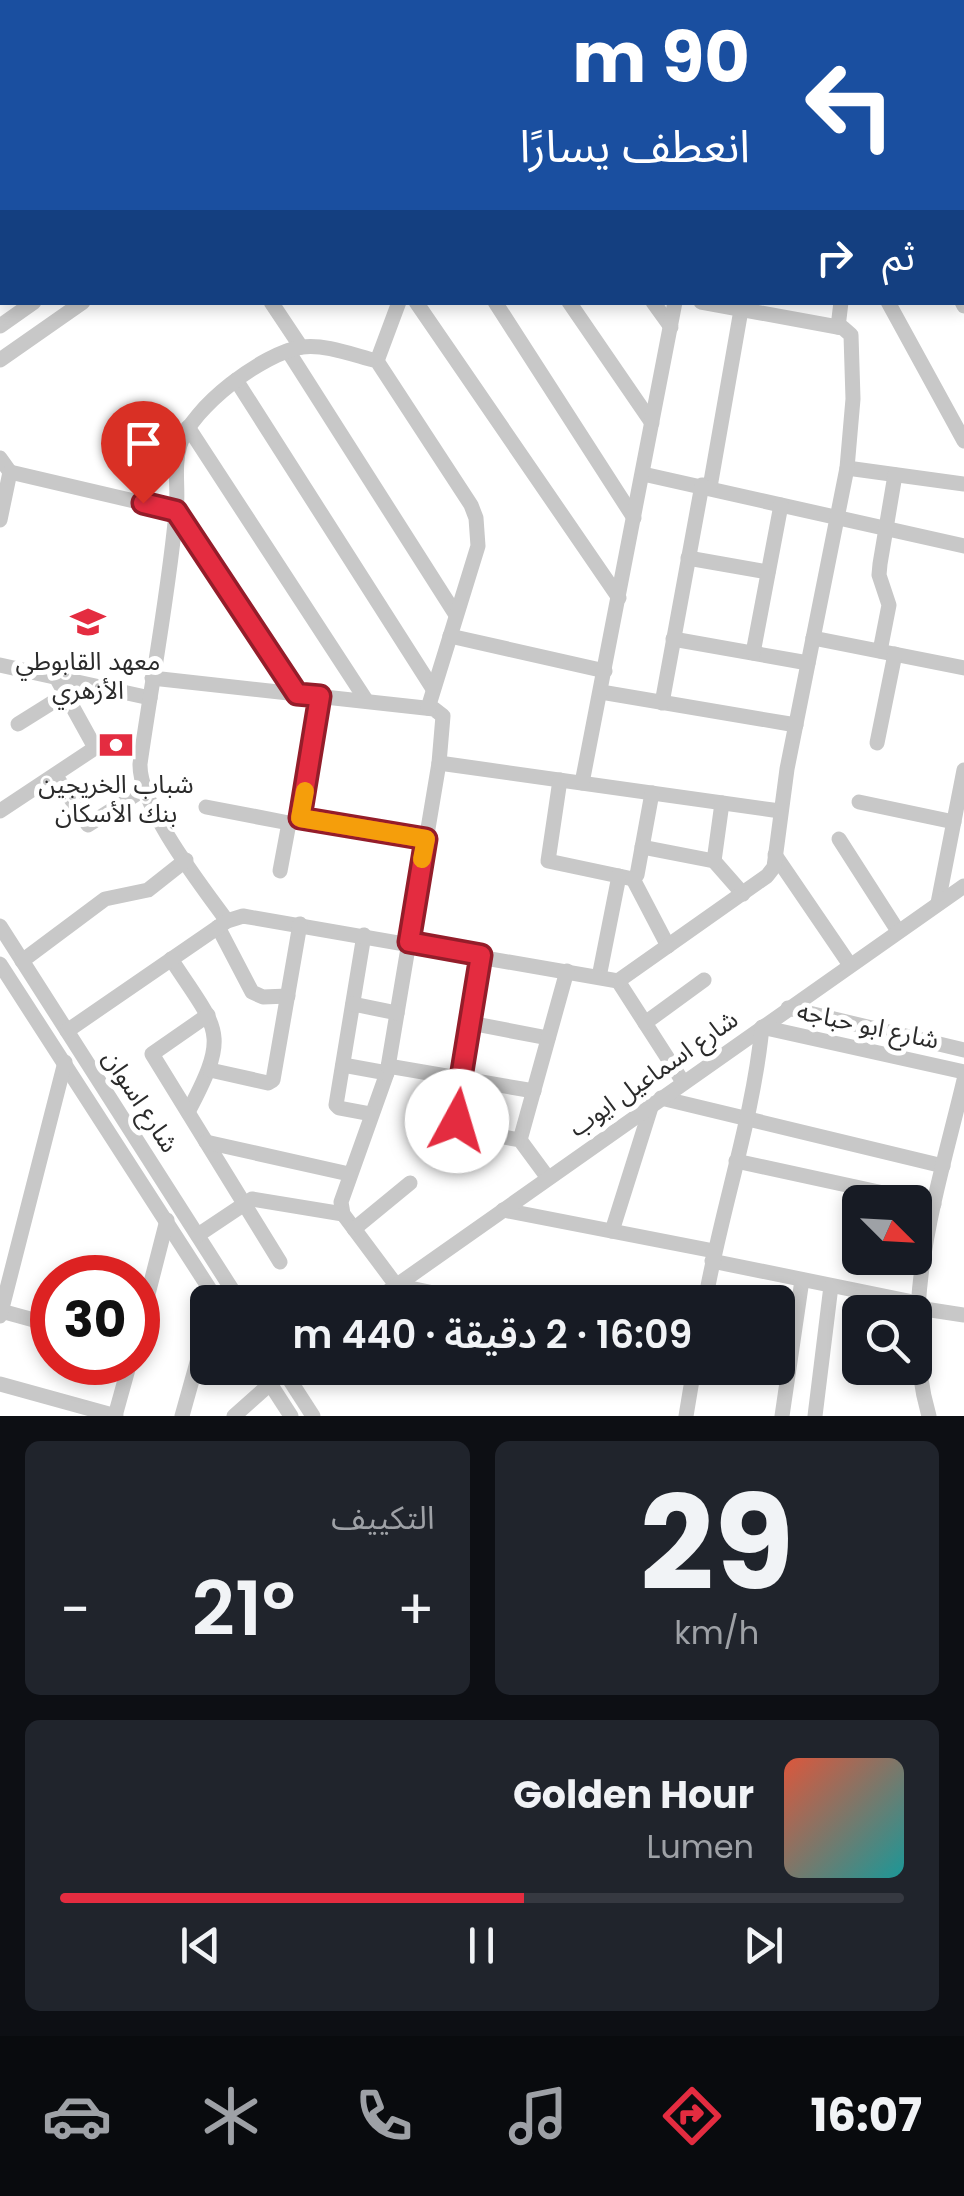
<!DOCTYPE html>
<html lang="ar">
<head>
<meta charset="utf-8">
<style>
  body { margin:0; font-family:Poppins,"Noto Sans Arabic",sans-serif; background:#20242c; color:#f1f3f6; direction:rtl; height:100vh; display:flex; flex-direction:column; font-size:38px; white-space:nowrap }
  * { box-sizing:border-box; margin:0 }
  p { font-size:32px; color:#9ea1a6 }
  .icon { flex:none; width:55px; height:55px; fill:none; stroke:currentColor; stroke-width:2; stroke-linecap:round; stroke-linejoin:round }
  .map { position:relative; height:1416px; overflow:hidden; direction:ltr }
  .side { display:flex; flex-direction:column; gap:25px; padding:25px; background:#0d0f14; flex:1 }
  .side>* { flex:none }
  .banner { position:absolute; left:0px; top:0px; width:965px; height:305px; box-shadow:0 5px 15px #0003; direction:rtl; background:#1a4fa0; color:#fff; overflow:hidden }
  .needle { width:65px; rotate:114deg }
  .buttons { position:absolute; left:842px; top:1185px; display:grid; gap:20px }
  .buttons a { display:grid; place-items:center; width:90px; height:90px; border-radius:15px; background:#171b24; box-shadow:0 5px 15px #0003; font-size:50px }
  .speed { position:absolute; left:30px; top:1255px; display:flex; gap:20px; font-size:50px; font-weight:700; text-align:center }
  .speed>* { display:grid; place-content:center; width:130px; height:130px; border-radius:50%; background:#171b24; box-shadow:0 5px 15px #0003; line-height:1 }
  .speed .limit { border:15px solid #d22; background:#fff; color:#111 }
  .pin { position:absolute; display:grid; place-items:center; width:85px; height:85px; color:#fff; margin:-102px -42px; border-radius:50% 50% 50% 0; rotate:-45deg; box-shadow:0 0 10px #0007 }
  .pin .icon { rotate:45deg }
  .me { position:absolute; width:110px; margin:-55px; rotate:6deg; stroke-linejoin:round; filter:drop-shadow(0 0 8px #0008) }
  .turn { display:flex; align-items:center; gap:35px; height:210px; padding:0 50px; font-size:45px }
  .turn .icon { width:130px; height:130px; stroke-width:2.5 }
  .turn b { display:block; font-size:70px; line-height:85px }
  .then { display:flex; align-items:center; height:95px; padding:0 50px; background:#0003; gap:20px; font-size:38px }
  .big { font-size:75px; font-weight:600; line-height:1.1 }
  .side .widget { flex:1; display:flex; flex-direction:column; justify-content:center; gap:15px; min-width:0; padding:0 35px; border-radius:15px; background:#20242c }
  .side .dial { align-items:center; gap:0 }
  .dial b { font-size:130px; line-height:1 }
  .song { display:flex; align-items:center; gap:30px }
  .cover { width:120px; height:120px; border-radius:15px; background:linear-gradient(135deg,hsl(10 70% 55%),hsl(180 70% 35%)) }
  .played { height:10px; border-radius:5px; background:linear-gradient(90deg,#e42c40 55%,#363941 55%) }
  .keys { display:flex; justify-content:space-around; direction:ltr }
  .heat { display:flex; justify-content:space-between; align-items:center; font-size:55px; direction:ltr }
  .side .tiles { flex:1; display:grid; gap:25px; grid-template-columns:1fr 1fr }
  .widget:last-child { grid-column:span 2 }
  .trip { position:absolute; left:190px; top:1285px; width:605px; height:100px; border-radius:15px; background:#171b24; box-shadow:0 5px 15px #0003; font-weight:600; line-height:100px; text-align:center; direction:rtl }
  .tabs { display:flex; height:160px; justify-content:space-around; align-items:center; background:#090b0e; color:#9ea1a6 }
  .tabs .icon { width:70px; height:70px }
  .tabs .selected { color:#e42c40 }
  .tabs b { font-size:45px; color:#f1f3f6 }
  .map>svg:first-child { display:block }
</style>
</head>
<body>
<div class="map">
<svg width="964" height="1416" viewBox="0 0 964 1416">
  <rect width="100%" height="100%" fill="#fff"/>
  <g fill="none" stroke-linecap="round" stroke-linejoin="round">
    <g stroke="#c8c8c8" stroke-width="15">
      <polyline points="28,0 30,2"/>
      <polyline points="56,0 58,2"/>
      <polyline points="142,0 144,2"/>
      <polyline points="342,0 344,2"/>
      <polyline points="420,0 422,2"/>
      <polyline points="795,0 796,2"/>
      <polyline points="858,0 859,2"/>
      <polyline points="924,0 926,2"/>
      <polyline points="946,0 948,2"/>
      <polyline points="203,2 207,0"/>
      <polyline points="481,2 485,0"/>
      <polyline points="522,2 526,0"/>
      <polyline points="813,2 817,0"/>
      <polyline points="962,30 964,32"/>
      <polyline points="962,70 964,73"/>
      <polyline points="0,77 2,81"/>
      <polyline points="962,88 964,87"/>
      <polyline points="0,108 2,106"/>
      <polyline points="0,175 2,174"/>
      <polyline points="962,177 964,179"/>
      <polyline points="962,203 964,202"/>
      <polyline points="0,230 2,234"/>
      <polyline points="0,251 2,249"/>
      <polyline points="271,302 301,347"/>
      <polyline points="416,302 619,598"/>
      <polyline points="495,302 634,518"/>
      <polyline points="569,302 652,423"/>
      <polyline points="653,302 671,327"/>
      <polyline points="888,302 964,441"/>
      <polyline points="962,302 964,306"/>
      <polyline points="0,326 34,302"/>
      <polyline points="838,327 841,302"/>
      <polyline points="288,351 456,615"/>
      <polyline points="0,360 83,302"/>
      <polyline points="377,361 399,302"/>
      <polyline points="236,380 433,689"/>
      <polyline points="188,427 366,700"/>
      <polyline points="0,458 10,472 0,520"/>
      <polyline points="847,468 964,484"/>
      <polyline points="10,472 177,511 297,694"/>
      <polyline points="643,474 964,546"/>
      <polyline points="710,487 741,310"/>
      <polyline points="688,558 768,572"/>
      <polyline points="450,636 605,671"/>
      <polyline points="813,638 964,668"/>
      <polyline points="673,639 808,663"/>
      <polyline points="880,651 889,605 879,575 880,564 895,475"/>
      <polyline points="753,653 781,505"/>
      <polyline points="0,665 150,698"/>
      <polyline points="152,678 434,709 443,716 439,763 387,1073 341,1202 343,1214 396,1285 476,1302"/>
      <polyline points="601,692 796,725"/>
      <polyline points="662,703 702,485"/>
      <polyline points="18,724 66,694"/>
      <polyline points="877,743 895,654"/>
      <polyline points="439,763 780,811"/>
      <polyline points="56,776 88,825 143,790"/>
      <polyline points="560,780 548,861 633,879 637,875 652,793"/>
      <polyline points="582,783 675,302"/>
      <polyline points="859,802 954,822"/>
      <polyline points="206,807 289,823"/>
      <polyline points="0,811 92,750 93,744 56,677"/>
      <polyline points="300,818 320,696"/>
      <polyline points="839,839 898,931"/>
      <polyline points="642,847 714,861 743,894"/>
      <polyline points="775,855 850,965"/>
      <polyline points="714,861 722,803"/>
      <polyline points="280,871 289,823 300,818 426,839"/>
      <polyline points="633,879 668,946"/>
      <polyline points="938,903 964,770"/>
      <path d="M227 921C201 885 139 806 140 764 152 680 168 597 176 513 179 490 173 467 180 445 192 407 263 353 302 347 326 344 353 355 377 361L471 505 476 518 478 546 428 708"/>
      <polyline points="0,926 240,1302"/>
      <polyline points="218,927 252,992 263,997 288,996"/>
      <polyline points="364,935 336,1105 339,1108 371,1114"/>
      <polyline points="481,955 456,1108 457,1121 466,1130 520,1140 548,1178"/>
      <path d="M171 959C218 1031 231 1031 188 1112"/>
      <polyline points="22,961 105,899 148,890 186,860"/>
      <polyline points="0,964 218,1302"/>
      <polyline points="599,977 619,876"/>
      <polyline points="618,981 683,1082"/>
      <polyline points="353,1004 397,1013"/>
      <polyline points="788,1008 964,1050"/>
      <polyline points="208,1015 152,1054 280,1262"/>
      <polyline points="470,1023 548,1038"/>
      <polyline points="645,1023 704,980"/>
      <polyline points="67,1031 227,921 243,916 618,981 767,876 774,867 787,769 847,468 853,399 851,335 843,328 701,302"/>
      <polyline points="343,1065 387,1073"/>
      <polyline points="388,1066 534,1091"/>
      <polyline points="210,1070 268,1083 273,1080 300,924"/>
      <polyline points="661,1098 943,1166"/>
      <polyline points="520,1140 567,971"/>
      <polyline points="206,1142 349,1174"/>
      <polyline points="736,1161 934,1204"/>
      <polyline points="503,1210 714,1251"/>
      <polyline points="354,1229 410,1183"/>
      <polyline points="612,1231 652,1104"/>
      <polyline points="198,1235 252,1199 343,1214"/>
      <polyline points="712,1261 918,1303"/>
      <polyline points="373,1302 964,886"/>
      <path d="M705 1302C721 1210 753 1120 762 1027L964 1072"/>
      <polyline points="918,1308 964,1315"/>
      <polyline points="1,1311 52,1325"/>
      <polyline points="0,1316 65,1062"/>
      <polyline points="138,1333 167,1220"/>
      <polyline points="260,1368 291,1416"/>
      <polyline points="282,1368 313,1416"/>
      <polyline points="0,1384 116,1416"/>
      <polyline points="115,1416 130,1362"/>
      <polyline points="182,1416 208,1323"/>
      <polyline points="234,1416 288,1368"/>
      <polyline points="686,1416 694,1368"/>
      <polyline points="782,1416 802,1280"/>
      <polyline points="815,1416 831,1286"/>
      <path d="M929 1416C897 1308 939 1186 964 1080"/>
    </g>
  </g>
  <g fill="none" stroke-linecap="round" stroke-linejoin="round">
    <g stroke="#941d2a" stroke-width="25">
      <polyline id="route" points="143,503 176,511 297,694 320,696 300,818 426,839 409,942 481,955 456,1108 457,1121"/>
    </g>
    <use href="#route" stroke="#e42c40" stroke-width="18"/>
    <polyline stroke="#f59e0b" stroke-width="18" points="305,791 300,818 426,839 422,859"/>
  </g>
  <defs>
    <g id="school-bare" transform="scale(2.7)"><path d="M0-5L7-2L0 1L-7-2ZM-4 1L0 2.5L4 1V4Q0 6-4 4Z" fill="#e42c40" stroke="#fff" stroke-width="2.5" paint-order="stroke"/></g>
    <g id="bank-bare" transform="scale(2.7)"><path d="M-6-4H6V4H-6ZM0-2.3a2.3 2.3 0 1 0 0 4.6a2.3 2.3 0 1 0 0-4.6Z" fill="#e42c40" stroke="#fff" stroke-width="2.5" paint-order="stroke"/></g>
  </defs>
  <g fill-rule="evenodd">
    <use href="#school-bare" x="88" y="622"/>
    <use href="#bank-bare" x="116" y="745"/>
  </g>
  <g text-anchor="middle" stroke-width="10" stroke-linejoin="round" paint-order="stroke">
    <g font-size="25" fill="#2b2b2b" stroke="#fff">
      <text x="88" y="670">معهد القابوطي<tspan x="88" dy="29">الأزهري</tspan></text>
      <text x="116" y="793">شباب الخريجين<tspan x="116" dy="29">بنك الأسكان</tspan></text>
    </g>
    <g font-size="25" fill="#2b2b2b" stroke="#fff">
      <text transform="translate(868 1025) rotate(12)" y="9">شارع ابو حباجه</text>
      <text transform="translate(653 1073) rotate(-35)" y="9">شارع اسماعيل ايوب</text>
      <text transform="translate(141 1101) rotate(57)" y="9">شارع اسوان</text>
    </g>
  </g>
</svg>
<div class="buttons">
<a><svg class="needle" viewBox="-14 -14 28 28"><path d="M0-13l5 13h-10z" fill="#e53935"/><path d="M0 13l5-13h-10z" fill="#9ea1a6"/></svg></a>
<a><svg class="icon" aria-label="search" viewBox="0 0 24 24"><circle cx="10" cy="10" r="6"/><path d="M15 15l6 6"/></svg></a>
</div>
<div class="speed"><div class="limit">30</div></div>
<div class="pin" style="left:143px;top:503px;background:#d93025"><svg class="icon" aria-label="arrive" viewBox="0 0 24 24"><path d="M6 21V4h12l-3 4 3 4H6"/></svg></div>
<svg class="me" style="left:457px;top:1121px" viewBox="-20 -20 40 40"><circle r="19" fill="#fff"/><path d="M0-13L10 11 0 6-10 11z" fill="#e42c40"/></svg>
<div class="trip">16:09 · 2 دقيقة · 440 m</div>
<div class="banner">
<div class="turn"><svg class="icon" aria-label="left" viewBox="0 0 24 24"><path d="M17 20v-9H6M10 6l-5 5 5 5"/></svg><div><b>90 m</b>انعطف يسارًا</div></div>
<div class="then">ثم<svg class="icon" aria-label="right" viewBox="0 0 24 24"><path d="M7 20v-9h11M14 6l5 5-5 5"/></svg></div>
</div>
</div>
<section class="side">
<div class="tiles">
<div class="widget dial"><b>29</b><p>km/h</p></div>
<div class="widget"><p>التكييف</p>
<div class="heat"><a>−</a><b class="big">21°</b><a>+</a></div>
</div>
<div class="widget">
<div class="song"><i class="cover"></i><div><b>Golden Hour</b><p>Lumen</p></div></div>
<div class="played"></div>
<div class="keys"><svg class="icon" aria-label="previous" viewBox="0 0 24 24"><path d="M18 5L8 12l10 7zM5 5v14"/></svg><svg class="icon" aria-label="pause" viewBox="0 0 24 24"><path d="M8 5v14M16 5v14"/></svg><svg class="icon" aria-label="next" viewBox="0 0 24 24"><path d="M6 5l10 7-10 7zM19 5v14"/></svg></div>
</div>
</div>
</section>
<nav class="tabs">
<b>16:07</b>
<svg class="icon selected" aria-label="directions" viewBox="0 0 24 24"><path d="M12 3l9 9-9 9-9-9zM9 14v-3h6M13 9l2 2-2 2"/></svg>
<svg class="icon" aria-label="music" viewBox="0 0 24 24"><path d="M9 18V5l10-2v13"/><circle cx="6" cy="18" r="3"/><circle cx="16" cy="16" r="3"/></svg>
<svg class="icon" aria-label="phone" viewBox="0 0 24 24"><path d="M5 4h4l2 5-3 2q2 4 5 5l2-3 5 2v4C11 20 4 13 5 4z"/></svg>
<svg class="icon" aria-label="climate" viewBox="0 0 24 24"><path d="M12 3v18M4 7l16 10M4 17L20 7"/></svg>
<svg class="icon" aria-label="car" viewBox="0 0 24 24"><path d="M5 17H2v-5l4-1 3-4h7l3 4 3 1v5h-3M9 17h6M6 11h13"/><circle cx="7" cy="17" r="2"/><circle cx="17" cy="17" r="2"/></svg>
</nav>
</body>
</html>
